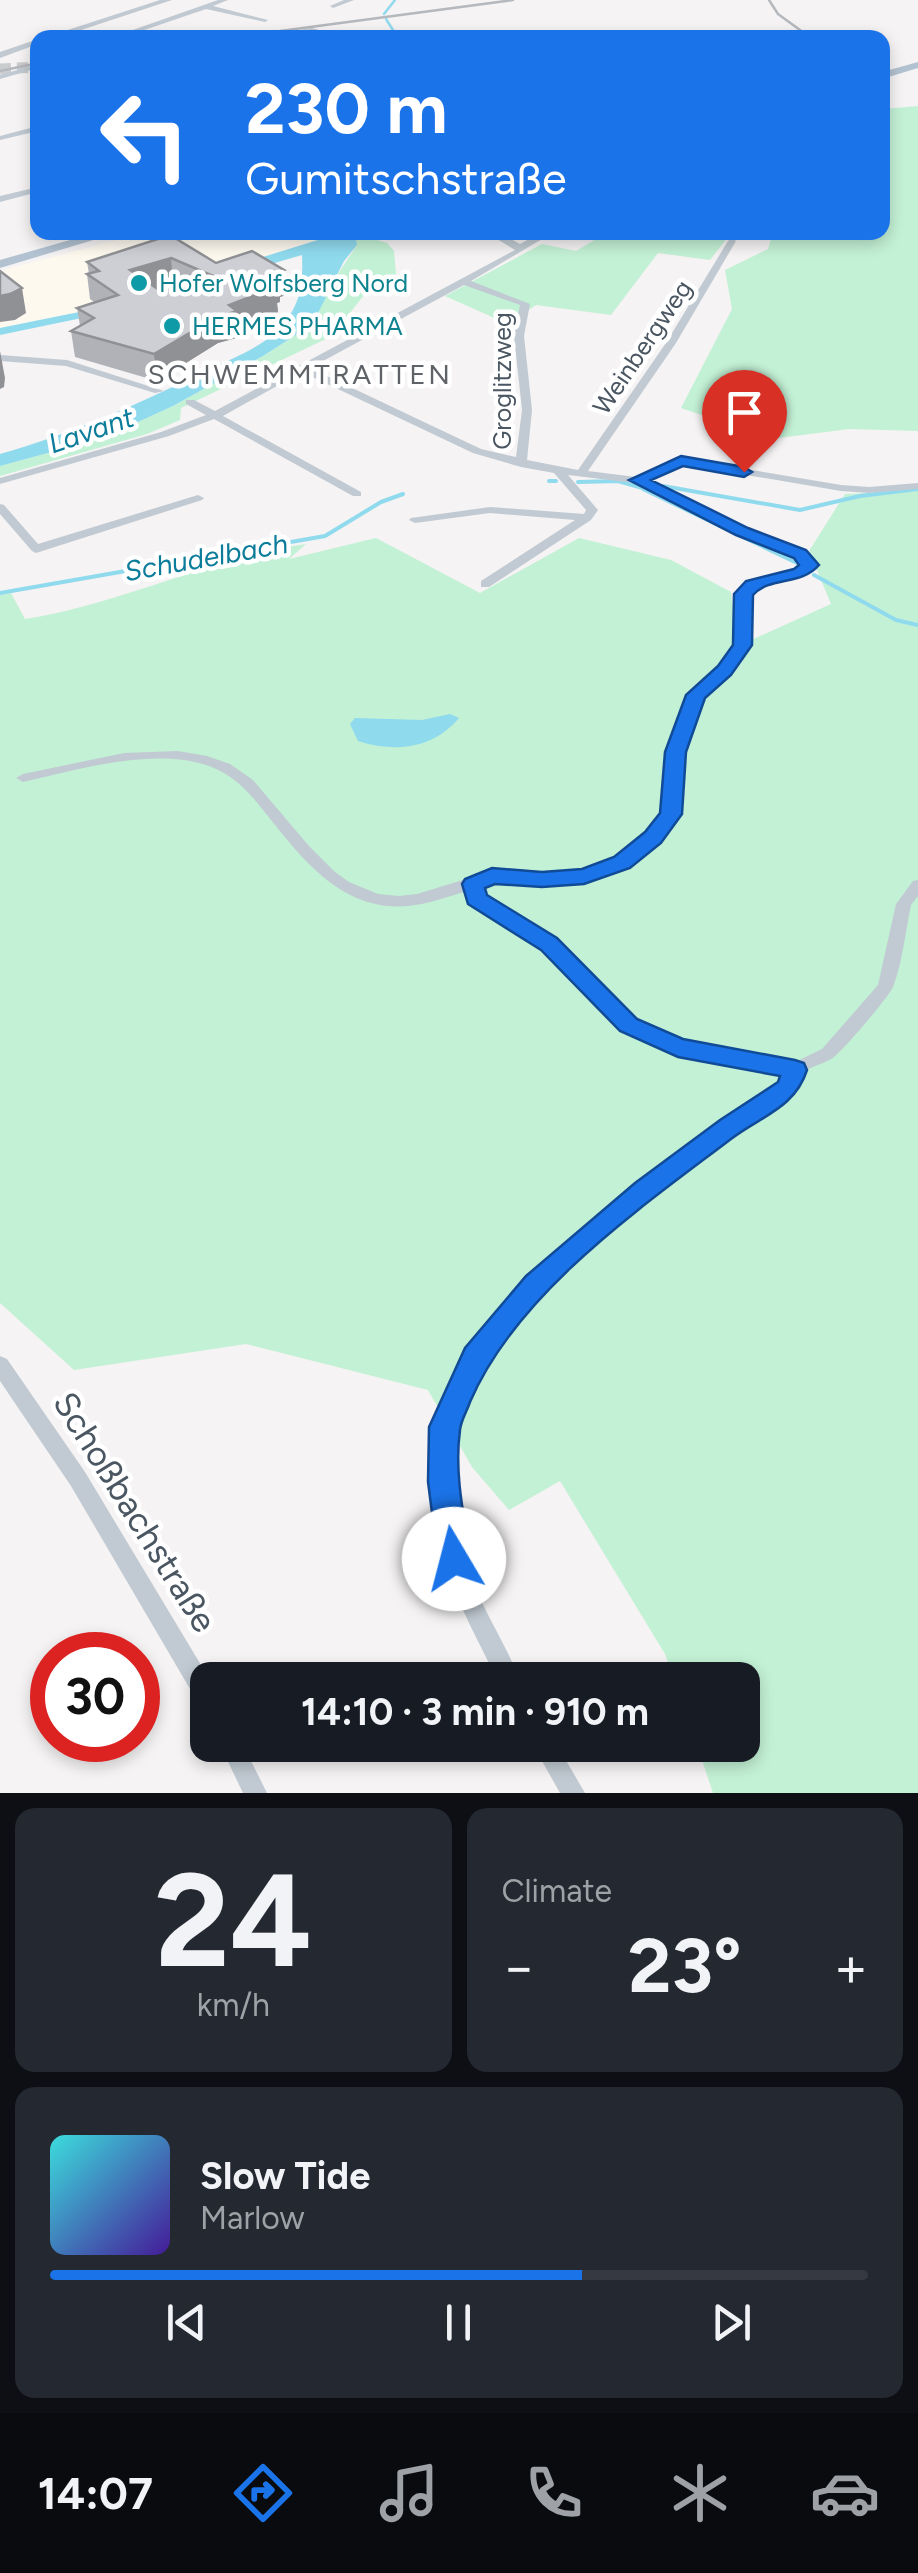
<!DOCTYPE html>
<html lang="en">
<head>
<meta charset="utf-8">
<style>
  body { margin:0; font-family:Figtree,sans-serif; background:#242831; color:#f1f3f6; height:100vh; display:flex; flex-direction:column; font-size:38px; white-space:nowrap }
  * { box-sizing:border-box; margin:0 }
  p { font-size:32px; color:#9ea1a6 }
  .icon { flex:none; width:55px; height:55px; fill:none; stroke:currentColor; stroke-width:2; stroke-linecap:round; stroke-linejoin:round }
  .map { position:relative; height:1793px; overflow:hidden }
  .drawer { display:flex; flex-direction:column; gap:15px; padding:15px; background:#0d0f14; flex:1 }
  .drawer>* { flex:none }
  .hud { position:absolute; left:30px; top:30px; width:860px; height:210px; border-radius:20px; box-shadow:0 5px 15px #0003; background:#1a73e8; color:#fff; overflow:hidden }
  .speed { position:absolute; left:30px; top:1632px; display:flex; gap:20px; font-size:50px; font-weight:700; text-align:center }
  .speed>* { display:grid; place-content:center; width:130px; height:130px; border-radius:50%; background:#171b24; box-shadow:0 5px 15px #0003; line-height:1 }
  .speed .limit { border:15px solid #d22; background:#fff; color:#111 }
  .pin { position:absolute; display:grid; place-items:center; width:85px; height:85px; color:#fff; margin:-102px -42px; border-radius:50% 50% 50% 0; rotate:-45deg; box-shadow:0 0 10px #0007 }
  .pin .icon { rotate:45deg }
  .me { position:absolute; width:110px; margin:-55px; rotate:352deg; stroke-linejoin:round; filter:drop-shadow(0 0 8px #0008) }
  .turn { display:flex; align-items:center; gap:35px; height:210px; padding:0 50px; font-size:45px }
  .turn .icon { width:130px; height:130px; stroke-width:2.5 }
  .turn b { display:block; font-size:70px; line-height:85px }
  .big { font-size:75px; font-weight:700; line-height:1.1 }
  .drawer .card { flex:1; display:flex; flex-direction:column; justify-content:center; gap:15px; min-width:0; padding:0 35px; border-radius:20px; background:#242831 }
  .drawer .dial { align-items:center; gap:0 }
  .dial b { font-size:130px; line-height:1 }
  .song { display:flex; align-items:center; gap:30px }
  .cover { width:120px; height:120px; border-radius:15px; background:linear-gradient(135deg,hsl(180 70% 55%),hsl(260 70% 35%)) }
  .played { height:10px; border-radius:5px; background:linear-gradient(90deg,#1a73e8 65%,#363941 65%) }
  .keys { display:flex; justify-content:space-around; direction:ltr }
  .heat { display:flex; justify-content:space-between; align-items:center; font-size:55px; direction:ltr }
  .drawer .tiles { flex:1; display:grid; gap:15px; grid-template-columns:1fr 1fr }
  .card:last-child { grid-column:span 2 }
  .trip { position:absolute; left:190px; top:1662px; width:570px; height:100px; border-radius:20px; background:#171b24; box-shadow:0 5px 15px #0003; font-weight:700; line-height:100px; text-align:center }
  .tabs { display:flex; height:160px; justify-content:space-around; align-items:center; background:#090b0e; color:#9ea1a6 }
  .tabs .icon { width:70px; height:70px }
  .tabs .on { color:#1a73e8 }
  .tabs b { font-size:45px; color:#f1f3f6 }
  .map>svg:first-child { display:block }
</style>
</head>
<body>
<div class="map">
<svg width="918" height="1793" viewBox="0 0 918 1793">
  <rect width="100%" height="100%" fill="#f5f3f3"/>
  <polygon fill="#fdf9ef" points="143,233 326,233 321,239 99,308 0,328 0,271"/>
  <g fill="#c3f1d5">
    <polygon points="918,106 918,431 849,429 771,439 681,408 732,309 725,270 768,249 773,233 882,232 883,109"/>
    <polygon points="355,233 387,243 394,251 396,274 364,295 332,336 181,408 180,420 147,434 0,476 0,466 103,438 173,406 263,356 299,333 357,245"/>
    <polygon points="606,233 642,239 650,233 731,233 710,260 658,253 611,315 536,305 508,324 445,296 542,244 576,251"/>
    <path d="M918 491V1793H713L697 1745H742V1680H674L665 1654 560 1481 509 1510 472 1467 428 1390 246 1344 74 1370 0 1303V595L11 593 25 619C122 604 210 558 306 544L289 559 376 538 480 593 579 538 671 560 731 592 738 646 831 604 809 551 845 494Z"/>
  </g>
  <g fill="#90daee">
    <path d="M326 233H355L357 245 344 261 318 313 299 333 263 356 173 406 103 438 0 466V454C75 433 138 404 208 370 231 359 265 346 282 326 301 303 303 284 302 255L101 314 0 335V328L99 308 321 239Z"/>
    <path d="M450 714 459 718C433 749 395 753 358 741L350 724 355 718 422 720Z"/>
  </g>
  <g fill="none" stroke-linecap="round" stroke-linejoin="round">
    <g stroke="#90daee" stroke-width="2.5">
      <polyline points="384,14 395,0"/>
      <polyline points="386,19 398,38"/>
    </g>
    <g stroke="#90daee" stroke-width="4">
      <polyline points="549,481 556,481"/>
      <polyline points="578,482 618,481 646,489"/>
      <polyline points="663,486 800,510 860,496 918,489"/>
      <polyline points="643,489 797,563"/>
      <polyline points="814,575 896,620 918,625"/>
      <polyline points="0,593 325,536 381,502 403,494"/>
    </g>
    <polyline stroke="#caccce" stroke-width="11" stroke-dasharray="11 6" stroke-linecap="butt" points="0,69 38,67"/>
    <g fill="#c1cad2" fill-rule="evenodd">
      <polygon points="218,0 228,0 213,6 268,20 265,22 206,9 121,38 110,38"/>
      <polygon points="344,0 354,0 333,8 330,6"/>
      <polygon points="73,28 107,37 108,38 95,38 71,31"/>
      <path d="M312 28 347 38C335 38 324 33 312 32 294 31 271 38 251 38Z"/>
      <polygon points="38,64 38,68 0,79 0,75"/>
      <polygon points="38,126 38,131 0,140 0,136"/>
      <polygon points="38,187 38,192 0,202 0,196"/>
      <path d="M486 232H498L520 244 542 232H554L471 281 530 304 524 336 532 410 527 460 578 470 666 343 728 241 732 238 736 241 676 343 588 471 636 477 681 458 841 485 869 487 918 483V489L869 493 841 491 682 464 646 480 746 529 804 551 816 565C797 582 770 580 749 595V645L729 674 702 697 682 752 678 813 658 841 627 865 584 881 542 884 494 881 481 886 483 895 554 940 634 1021 681 1042 793 1063 822 1049 878 985 896 904 913 881 918 880V896L911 905C906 929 902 965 893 987 888 998 845 1048 834 1057 825 1064 809 1066 801 1075 794 1082 791 1092 784 1100 762 1121 733 1133 709 1151 623 1213 452 1342 452 1457 452 1498 458 1546 474 1584 487 1617 507 1647 520 1680H497C480 1643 459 1608 447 1569 435 1530 424 1464 435 1425 467 1315 582 1227 670 1161 682 1152 694 1143 707 1134 734 1117 767 1103 785 1074L678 1054 622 1029 544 948 471 902 467 891C448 897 428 904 408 906 343 912 303 860 267 815 249 792 233 773 203 764 149 748 77 770 23 782L16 778 23 774 124 753 178 751 207 756 230 764 253 780 309 846 335 872 349 882 378 894 399 896 417 894 492 871 542 874 582 871 617 859 648 835 664 813 668 752 689 695 719 668 737 645 739 591C758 576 782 577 803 564L796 557 738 533 634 483 568 475 598 510 591 520 489 587H481V581L575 520 490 513 415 523 409 520 411 518 490 507 584 514 586 510 554 473 521 467 473 453 302 372 223 416 361 492V496H353L214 419 169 436 0 484V478L161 432 206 415 186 404V400H194L215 411 515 250ZM464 285 520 305 514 336 522 410 516 457 481 449 310 368Z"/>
      <polygon points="0,355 67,360 164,391 155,393 66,366 0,361"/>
      <polygon points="198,495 204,498 202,500 36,553 32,551 0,514 0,504 4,505 38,544"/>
      <polygon points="0,1356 7,1359 85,1472 210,1680 208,1680 208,1709 200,1706 71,1486 0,1381"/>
      <polygon points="220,1745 243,1745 267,1793 243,1793"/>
      <polygon points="533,1745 557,1745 585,1793 560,1793"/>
    </g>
    <g fill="#c1cad2" fill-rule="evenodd">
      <polygon points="160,0 172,0 57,38 43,38"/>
      <polygon points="38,39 38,44 0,58 0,52"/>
    </g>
    <g fill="#b3c2d1" fill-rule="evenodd">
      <polygon points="918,62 918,68 882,79 882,72"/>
      <polygon points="98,232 120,232 0,268 0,260"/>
    </g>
    <g stroke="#b5b8bd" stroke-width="2.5">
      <polyline points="769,0 778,14 811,38"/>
      <polyline points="228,38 513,0"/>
      <polyline points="0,71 38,63"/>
    </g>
  </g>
  <path fill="#b0b2b7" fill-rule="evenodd" d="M170 235 216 263 286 295 280 297V302L277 303 278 312 239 328 240 337 218 343 157 381 75 357 71 331 80 326 77 308 94 302 90 299 87 274H89L87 262ZM173 282 178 284 159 290 156 288Z"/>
  <g fill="#909195">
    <polygon points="171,258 173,282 133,294 130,270"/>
    <polygon points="284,270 286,295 280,297 280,302 277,303 278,312 239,328 240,337 218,343 157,381 154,354 266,281 272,274"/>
    <polygon points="22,288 26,313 15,320 0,322 0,296"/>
    <polygon points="0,351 5,378 4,387 0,389"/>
  </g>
  <g fill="#cdcfd5" stroke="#909195" stroke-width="2.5" fill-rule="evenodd">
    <path d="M170 235 216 263 252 251 284 270 272 274 278 277 266 281 276 287 229 305 237 311 215 318 154 354 71 331 94 318 77 308 118 295 87 274 99 271 87 262ZM171 258 211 275 159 290 130 270Z"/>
    <polygon points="0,271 22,288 10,294 0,296"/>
  </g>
  <path fill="#1a73e8" stroke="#114b97" stroke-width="2.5" d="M681 456 744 467 752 472 744 477 683 466 651 480 748 528 806 550 819 565C801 586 770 576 753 595L752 645 731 675 705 698 686 752 682 814 661 843 630 868 584 884 542 887 495 884 485 888 487 895 557 938 637 1019 683 1039 795 1060 804 1063 807 1070C795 1108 761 1116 731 1139 639 1209 517 1293 470 1402 467 1411 461 1420 460 1430 454 1473 464 1517 471 1559L466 1570 454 1574 443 1570 438 1559 428 1482 429 1427 465 1348 526 1276 635 1183 720 1120 778 1082 780 1076 678 1057 620 1031 541 950 468 904 462 884 465 879 492 868 542 872 582 869 614 857 645 832 660 813 665 752 686 695 718 666 733 645 734 594 746 581 794 569 799 565 794 558 736 535 629 480Z"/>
  <g fill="#0f9aa8" stroke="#fff" stroke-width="4">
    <circle cx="139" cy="283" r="10"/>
    <circle cx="172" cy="326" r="10"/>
  </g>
  <g text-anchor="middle" stroke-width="9" stroke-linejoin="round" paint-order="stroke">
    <g font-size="25" fill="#0d838f" stroke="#fff" text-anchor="start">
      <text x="159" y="292">Hofer Wolfsberg Nord</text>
      <text x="192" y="335">HERMES PHARMA</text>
    </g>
    <g font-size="25" fill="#4a5661" stroke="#fff">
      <text transform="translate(642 347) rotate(-56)" y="9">Weinbergweg</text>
      <text transform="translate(502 381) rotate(-90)" y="9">Groglitzweg</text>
    </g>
    <g font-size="28" letter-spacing="2.5" fill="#5f6368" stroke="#fff">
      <text x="300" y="384">SCHWEMMTRATTEN</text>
    </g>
    <g font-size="28" font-style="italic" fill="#0c7c9b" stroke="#fff">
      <text transform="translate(91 430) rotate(-19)" y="10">Lavant</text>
      <text transform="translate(206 557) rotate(-10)" y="10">Schudelbach</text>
    </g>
    <g font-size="35" fill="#4a5661" stroke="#fff">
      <text transform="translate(135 1512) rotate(58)" y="12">Schoßbachstraße</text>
    </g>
  </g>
</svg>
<div class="speed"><div class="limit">30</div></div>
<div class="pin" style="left:744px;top:472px;background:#d93025"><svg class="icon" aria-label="arrive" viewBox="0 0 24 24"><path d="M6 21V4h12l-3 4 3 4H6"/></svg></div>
<svg class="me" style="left:454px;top:1559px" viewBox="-20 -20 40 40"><circle r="19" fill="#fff"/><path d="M0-13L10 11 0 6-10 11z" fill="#1a73e8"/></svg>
<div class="trip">14:10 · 3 min · 910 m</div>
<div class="hud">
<div class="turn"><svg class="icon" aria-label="left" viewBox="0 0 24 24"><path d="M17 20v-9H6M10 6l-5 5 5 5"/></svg><div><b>230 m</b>Gumitschstraße</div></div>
</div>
</div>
<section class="drawer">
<div class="tiles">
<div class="card dial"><b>24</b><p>km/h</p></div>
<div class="card"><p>Climate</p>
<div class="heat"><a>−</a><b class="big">23°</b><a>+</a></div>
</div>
<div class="card">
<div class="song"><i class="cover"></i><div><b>Slow Tide</b><p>Marlow</p></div></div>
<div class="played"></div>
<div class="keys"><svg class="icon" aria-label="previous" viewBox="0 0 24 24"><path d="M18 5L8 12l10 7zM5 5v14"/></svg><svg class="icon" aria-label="pause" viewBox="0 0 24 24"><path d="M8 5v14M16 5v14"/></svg><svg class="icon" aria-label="next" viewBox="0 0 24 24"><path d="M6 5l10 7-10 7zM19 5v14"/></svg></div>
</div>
</div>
</section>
<nav class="tabs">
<b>14:07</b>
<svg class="icon on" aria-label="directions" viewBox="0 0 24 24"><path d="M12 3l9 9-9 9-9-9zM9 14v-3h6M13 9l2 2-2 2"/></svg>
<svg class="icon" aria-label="music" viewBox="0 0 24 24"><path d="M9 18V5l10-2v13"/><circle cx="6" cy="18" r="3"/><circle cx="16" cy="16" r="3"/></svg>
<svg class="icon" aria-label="phone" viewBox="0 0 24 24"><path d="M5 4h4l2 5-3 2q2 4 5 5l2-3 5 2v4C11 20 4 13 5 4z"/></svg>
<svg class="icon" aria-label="climate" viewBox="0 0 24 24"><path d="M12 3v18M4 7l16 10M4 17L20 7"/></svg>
<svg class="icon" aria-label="car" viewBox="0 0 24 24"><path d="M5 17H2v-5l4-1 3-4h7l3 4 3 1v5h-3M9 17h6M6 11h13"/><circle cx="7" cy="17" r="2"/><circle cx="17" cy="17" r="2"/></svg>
</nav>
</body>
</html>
